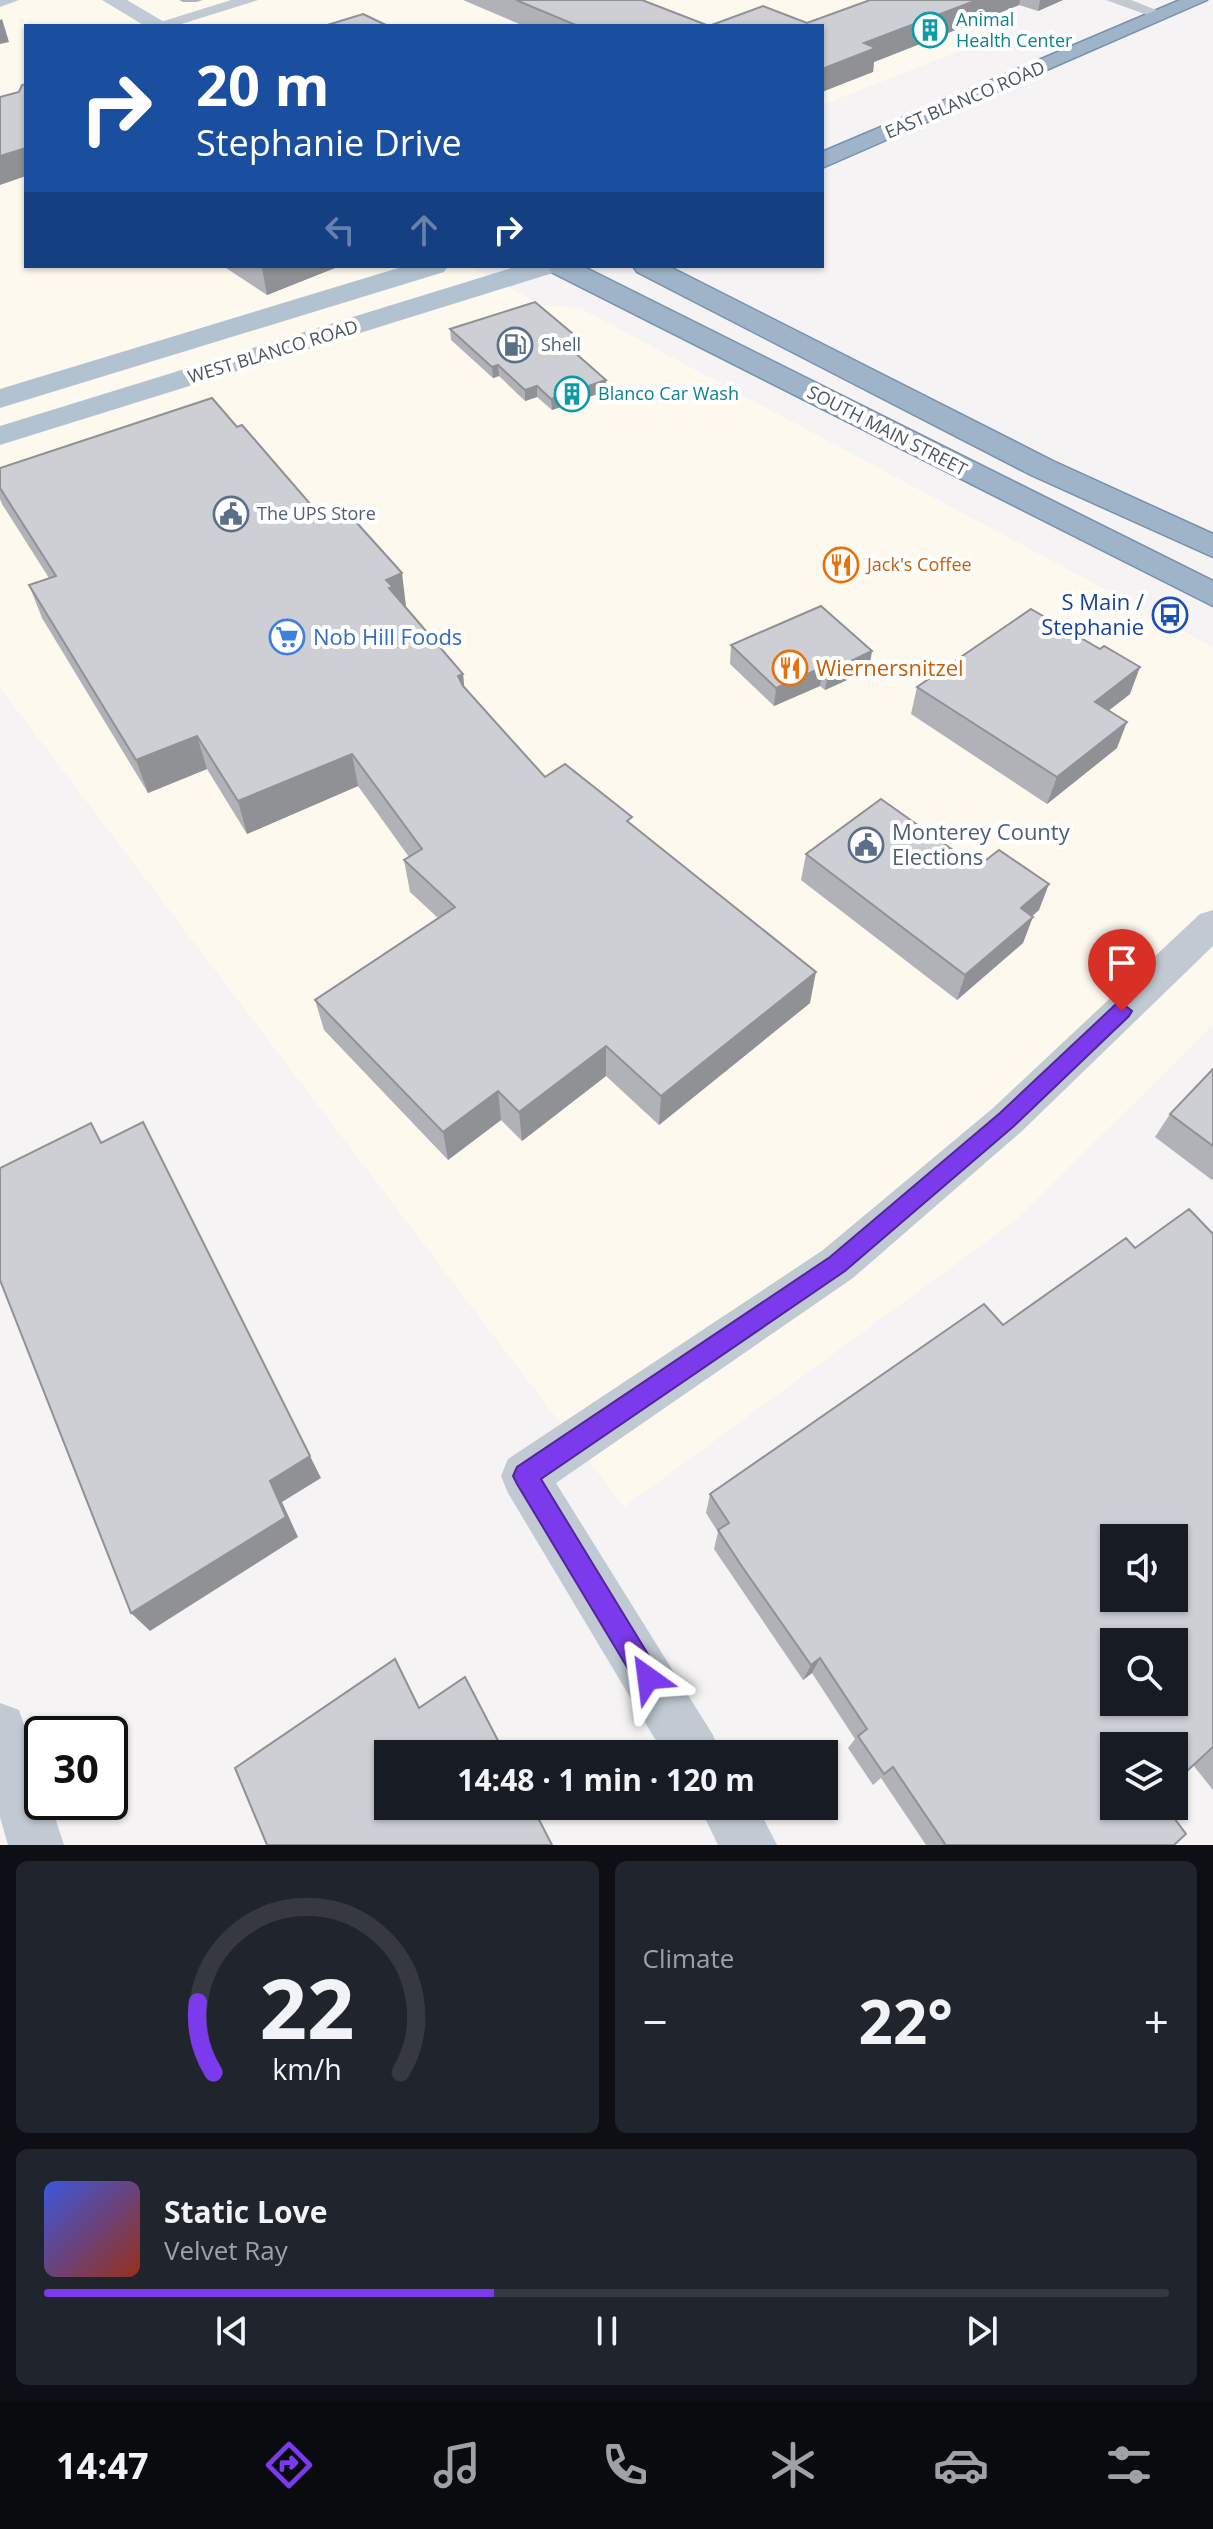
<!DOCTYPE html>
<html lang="en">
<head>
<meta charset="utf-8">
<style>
  body { margin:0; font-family:"Open Sans",sans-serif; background:#20242c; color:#f1f3f6; height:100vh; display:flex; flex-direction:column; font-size:30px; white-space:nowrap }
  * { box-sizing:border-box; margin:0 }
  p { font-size:26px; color:#9ea1a6 }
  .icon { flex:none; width:44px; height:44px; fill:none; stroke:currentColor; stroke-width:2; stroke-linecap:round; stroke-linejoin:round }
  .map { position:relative; height:1845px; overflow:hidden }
  .sheet { display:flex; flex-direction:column; gap:16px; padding:16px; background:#0d0f14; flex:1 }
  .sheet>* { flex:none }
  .top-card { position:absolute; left:24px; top:24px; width:800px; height:244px; border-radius:0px; box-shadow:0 2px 6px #0004; background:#1a4fa0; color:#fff; overflow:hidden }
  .controls { position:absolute; left:1100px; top:1524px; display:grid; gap:16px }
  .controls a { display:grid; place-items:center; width:88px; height:88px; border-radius:0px; background:#171b24; box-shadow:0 2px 6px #0004; font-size:40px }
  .speed { position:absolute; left:24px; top:1716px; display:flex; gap:16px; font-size:40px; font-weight:700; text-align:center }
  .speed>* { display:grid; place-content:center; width:104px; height:104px; border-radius:50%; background:#171b24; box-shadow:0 2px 6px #0004; line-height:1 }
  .speed .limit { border:4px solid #111; border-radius:12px; background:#fff; color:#111 }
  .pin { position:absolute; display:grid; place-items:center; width:68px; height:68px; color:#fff; margin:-82px -34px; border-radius:50% 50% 50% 0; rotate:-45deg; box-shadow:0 0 8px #0007 }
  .pin .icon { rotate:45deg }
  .me { position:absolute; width:88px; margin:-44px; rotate:329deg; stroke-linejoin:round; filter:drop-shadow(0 0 6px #0008) }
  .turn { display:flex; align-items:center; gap:28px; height:168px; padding:0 40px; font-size:36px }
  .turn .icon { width:104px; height:104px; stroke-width:2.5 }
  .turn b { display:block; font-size:56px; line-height:68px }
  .lanes { display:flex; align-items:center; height:76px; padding:0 40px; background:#0003; justify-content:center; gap:40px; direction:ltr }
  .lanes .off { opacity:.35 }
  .big { font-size:60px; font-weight:700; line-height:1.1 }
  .sheet .widget { flex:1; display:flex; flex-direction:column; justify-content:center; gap:12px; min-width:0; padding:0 28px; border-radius:12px; background:#20242c }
  .sheet .dial { align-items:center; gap:0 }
  .dial svg { height:208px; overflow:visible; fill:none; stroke:#363941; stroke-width:7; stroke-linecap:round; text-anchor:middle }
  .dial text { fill:#f1f3f6; stroke:none }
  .song { display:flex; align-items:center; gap:24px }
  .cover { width:96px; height:96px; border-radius:12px; background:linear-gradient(135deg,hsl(230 70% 55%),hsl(10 70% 35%)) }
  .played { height:8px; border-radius:4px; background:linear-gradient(90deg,#7c3aed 40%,#363941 40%) }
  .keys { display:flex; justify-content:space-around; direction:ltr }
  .heat { display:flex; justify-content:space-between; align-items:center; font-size:44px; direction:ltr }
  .sheet .tiles { flex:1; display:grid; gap:16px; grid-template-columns:1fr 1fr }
  .widget:last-child { grid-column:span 2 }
  .trip { position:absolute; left:374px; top:1740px; width:464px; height:80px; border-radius:0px; background:#171b24; box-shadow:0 2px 6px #0004; font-weight:700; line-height:80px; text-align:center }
  .dock { display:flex; height:128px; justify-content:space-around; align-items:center; background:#090b0e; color:#9ea1a6 }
  .dock .icon { width:56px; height:56px }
  .dock .current { color:#7c3aed }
  .dock b { font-size:36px; color:#f1f3f6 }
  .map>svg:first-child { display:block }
</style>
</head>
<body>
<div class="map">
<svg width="1213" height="1845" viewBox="0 0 1213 1845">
  <rect width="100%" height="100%" fill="#f5f3f3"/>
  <polygon fill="#fdf9ef" points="0,0 941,0 1021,27 822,105 822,26 26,26 26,266 469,266 542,305 580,308 1213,647 1213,1025 1016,1220 624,1507 0,688"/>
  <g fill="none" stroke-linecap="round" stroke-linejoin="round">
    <g stroke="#7690ad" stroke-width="3">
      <g id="trunk">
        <polygon points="1180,0 1207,0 822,168 822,152"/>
        <polygon points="547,266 582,266 1213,581 1213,606 551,272"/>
        <polygon points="633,266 668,266 1053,461 1213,534 1213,557 1031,475 637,272"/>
      </g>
    </g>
    <g fill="#c1cad2" fill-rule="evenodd">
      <polygon points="0,0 19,0 0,7"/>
      <polygon points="231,0 258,0 175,26 151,25"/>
      <polygon points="1106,0 1131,0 1169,15 1161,20"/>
      <polygon points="1213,910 1213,946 1021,1132 853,1278 556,1483 713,1735 721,1754 664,1754 508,1493 501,1476 508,1459 823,1250 993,1108 1200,914"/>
      <polygon points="0,1703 19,1710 42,1777 42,1802 50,1802 64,1845 8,1845 0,1817"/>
      <polygon points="699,1806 757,1806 777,1845 718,1845"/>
    </g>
    <polygon fill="#c1cbd6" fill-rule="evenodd" points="102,0 127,0 171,26 145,26"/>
    <g fill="#b3c2d1" fill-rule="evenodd">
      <polygon points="405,266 448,266 444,272 0,408 0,389"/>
      <polygon points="518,266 560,266 556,272 0,445 0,426"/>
    </g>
    <use href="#trunk" fill="#9fb4c9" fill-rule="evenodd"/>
  </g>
  <g fill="#b0b2b7">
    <polygon points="179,0 203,0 196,2 183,2"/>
    <polygon points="463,0 642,0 709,26 807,23 870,0 1063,0 1038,11 1019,5 874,62 873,72 822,26 524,26"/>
    <polygon points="223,266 340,266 267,295"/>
    <polygon points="450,329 579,339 580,350 574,352 606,391 552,410 537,397 525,401 499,376 493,378 451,340"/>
    <polygon points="237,427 406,606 405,606 463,674 464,686 545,777 631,825 810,1003 659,1125 606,1076 522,1141 501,1120 448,1160 324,1030 315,1000 438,918 410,892 404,860 409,857 358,786 247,834 207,769 148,793 42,618 29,585 49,578 2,504 0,499 0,488"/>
    <polygon points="731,645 869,670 825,690 820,686 774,706 730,664"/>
    <polygon points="917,687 1130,694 1109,710 1117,748 1047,804 911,714"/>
    <polygon points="806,854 1039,910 1032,916 1023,943 957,1000 801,880"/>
    <polygon points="1213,1069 1213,1179 1212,1180 1155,1137 1170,1114"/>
    <polygon points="1213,1234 1213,1790 1193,1765 1114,1746 1174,1845 926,1845 881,1778 873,1785 848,1748 855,1739 812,1673 803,1680 714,1549 718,1532 706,1513 710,1494 1135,1248"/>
  </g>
  <g fill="#909195">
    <polygon points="977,0 1020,0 1019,5 874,62 873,72 822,92 822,69 864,43"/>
    <polygon points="1040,0 1063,0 1038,11"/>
    <polygon points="2,19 9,42 0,44 0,20"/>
    <polygon points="26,148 26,176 0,185 0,156"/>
    <polygon points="266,266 340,266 267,295 262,268"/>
    <polygon points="579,339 580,350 565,355 565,344"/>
    <polygon points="498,365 499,376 493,378 492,367"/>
    <polygon points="606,380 606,391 552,410 551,399"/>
    <polygon points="537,386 537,397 525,401 525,390"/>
    <polygon points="402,573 406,606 396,610 386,580"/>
    <polygon points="872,651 869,670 825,690 828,672"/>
    <polygon points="823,667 820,686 774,706 776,688"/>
    <polygon points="1140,667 1130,694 1085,729 1095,702"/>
    <polygon points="463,674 466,707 458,676"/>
    <polygon points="1127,722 1117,748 1047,804 1057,777"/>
    <polygon points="197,736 207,769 148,793 136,760"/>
    <polygon points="352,754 358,786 247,834 238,801"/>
    <polygon points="1049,884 1039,910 1012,934 1021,908"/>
    <polygon points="1033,917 1023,943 957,1000 965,975"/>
    <polygon points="816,972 810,1003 659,1125 661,1096"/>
    <polygon points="606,1046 606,1076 522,1141 519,1112"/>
    <polygon points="498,1091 501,1120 448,1160 443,1132"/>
    <polygon points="310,1456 321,1478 282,1502 298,1537 150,1631 131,1613 270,1481"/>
    <polygon points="820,1658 812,1673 803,1680 811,1665"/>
  </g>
  <g fill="#cdcfd5" stroke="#909195" stroke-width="2" fill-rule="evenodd">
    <polygon points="516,0 642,0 709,26 763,6 807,23 870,0 977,0 864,43 876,48 822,69 822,26 578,26"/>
    <polygon points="363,14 388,26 324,26"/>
    <polygon points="26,84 26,148 0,156 0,97 19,92 22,85"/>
    <polygon points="535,302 579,339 565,344 606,380 551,399 537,386 525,390 498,365 492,367 450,329"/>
    <polygon points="212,398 237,427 242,425 318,513 325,511 331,517 347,512 402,573 386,580 393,587 389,588 463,674 458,676 463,686 545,777 565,764 632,817 627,821 816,972 661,1096 606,1046 519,1112 498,1091 443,1132 315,1000 455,907 404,860 422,849 352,754 238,801 197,736 136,760 29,585 56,576 0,488 0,468"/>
    <polygon points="821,606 872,651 828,672 823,667 776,688 731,645"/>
    <polygon points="1031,609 1100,649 1104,646 1140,667 1095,702 1127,722 1057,777 917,687"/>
    <polygon points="881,799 977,867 999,850 1049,884 1021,908 1033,917 965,975 806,854"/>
    <polygon points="1213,1069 1213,1146 1170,1114"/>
    <polygon points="143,1122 310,1456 270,1481 286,1517 131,1613 0,1280 0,1168 91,1123 101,1143"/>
    <path d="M1189 1209 1213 1234V1747L1174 1783V1746H1114V1806H1165L1186 1834 1174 1845H944L945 1844 893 1767 884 1774 858 1736 867 1729 820 1658 811 1665 743 1568 718 1530 729 1523 710 1494 984 1304 1003 1325 1126 1238 1135 1248ZM1114 1538H1174V1598H1114ZM1114 1642H1174V1702H1114Z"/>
    <polygon points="395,1659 419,1708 465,1677 505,1754 388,1754 388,1806 532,1806 552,1845 267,1845 235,1768"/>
  </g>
  <polygon fill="#7c3aed" stroke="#51269a" stroke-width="2" points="1122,1003 1132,1011 1129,1016 1014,1126 845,1271 541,1479 657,1669 661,1678 657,1687 648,1691 639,1687 517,1484 513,1476 517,1467 830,1257 1000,1113 1115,1005"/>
  <defs>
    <g id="building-ring" transform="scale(1.8)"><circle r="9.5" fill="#fff" stroke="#0f9aa8" stroke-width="1.5"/><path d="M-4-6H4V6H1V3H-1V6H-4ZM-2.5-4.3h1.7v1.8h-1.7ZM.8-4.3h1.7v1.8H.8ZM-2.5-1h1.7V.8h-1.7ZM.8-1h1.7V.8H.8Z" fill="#0f9aa8"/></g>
    <g id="fuel-ring" transform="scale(1.8)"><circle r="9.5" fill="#fff" stroke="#5c6f8a" stroke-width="1.5"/><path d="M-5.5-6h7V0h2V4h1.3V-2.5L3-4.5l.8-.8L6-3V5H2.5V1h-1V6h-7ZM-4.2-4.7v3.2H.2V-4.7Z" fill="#5c6f8a"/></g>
    <g id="civic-ring" transform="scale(1.8)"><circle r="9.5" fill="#fff" stroke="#5c6f8a" stroke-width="1.5"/><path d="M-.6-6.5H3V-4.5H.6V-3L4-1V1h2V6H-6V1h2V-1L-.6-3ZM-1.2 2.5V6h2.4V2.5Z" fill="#5c6f8a"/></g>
    <g id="restaurant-ring" transform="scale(1.8)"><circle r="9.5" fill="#fff" stroke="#e8710a" stroke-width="1.5"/><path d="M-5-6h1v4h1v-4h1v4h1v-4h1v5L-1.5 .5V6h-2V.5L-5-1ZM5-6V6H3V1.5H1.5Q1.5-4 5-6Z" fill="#e8710a"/></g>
    <g id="bus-ring" transform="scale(1.8)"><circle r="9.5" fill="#fff" stroke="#1a4fb4" stroke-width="1.5"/><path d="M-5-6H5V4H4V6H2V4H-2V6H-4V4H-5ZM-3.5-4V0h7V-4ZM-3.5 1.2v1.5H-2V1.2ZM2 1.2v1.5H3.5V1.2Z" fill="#1a4fb4"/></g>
    <g id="supermarket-ring" transform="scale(1.8)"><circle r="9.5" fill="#fff" stroke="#3f7fe0" stroke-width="1.5"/><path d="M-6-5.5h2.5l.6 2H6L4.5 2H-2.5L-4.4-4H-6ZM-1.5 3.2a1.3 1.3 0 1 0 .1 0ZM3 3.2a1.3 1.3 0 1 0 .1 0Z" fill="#3f7fe0"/></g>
  </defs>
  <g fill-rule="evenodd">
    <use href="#building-ring" x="930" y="30"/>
    <use href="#fuel-ring" x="515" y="345"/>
    <use href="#building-ring" x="572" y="394"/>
    <use href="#civic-ring" x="231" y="514"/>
    <use href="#restaurant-ring" x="841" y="565"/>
    <use href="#bus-ring" x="1170" y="615"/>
    <use href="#supermarket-ring" x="287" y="637"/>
    <use href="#restaurant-ring" x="790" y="668"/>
    <use href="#civic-ring" x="866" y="845"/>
  </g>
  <g text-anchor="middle" stroke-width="8" stroke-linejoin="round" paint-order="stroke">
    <g font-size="18" fill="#0d838f" stroke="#fff" text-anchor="start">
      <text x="956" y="26">Animal<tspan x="956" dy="21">Health Center</tspan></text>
      <text x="598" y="400">Blanco Car Wash</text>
    </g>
    <g font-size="18" fill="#4a5661" stroke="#fff">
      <text transform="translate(965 100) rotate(-23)" y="6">EAST BLANCO ROAD</text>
      <text transform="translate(273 352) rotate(-17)" y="6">WEST BLANCO ROAD</text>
      <text transform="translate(887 431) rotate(27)" y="6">SOUTH MAIN STREET</text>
    </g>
    <g font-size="18" fill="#4e5e75" stroke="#fff" text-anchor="start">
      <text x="541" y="351">Shell</text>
      <text x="257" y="520">The UPS Store</text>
    </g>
    <g font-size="18" fill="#c56008" stroke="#fff" text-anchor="start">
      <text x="867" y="571">Jack's Coffee</text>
    </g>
    <g font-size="22" fill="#164399" stroke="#fff" text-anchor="end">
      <text x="1144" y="610">S Main /<tspan x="1144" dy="25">Stephanie</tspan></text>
    </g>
    <g font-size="22" fill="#366cbe" stroke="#fff" text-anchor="start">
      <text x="313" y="645">Nob Hill Foods</text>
    </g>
    <g font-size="22" fill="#c56008" stroke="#fff" text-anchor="start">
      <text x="816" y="676">Wiernersnitzel</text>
    </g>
    <g font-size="22" fill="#4e5e75" stroke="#fff" text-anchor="start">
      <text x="892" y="840">Monterey County<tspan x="892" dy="25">Elections</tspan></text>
    </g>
  </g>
</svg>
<div class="controls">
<a><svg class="icon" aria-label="sound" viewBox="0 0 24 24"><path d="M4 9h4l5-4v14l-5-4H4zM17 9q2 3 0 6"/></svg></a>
<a><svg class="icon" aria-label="search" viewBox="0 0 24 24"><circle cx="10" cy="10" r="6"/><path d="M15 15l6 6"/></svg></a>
<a><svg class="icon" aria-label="layers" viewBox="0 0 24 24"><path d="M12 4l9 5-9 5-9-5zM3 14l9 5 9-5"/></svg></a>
</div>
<div class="speed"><div class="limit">30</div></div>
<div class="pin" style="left:1122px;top:1011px;background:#d93025"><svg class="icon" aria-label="arrive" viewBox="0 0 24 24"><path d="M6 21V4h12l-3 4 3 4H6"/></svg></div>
<svg class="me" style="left:648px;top:1678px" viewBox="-20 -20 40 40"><path d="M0-17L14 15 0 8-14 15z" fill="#7c3aed" stroke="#fff" stroke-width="4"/></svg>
<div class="trip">14:48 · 1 min · 120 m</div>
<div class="top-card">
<div class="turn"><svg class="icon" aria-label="right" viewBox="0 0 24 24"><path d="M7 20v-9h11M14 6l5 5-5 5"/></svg><div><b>20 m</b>Stephanie Drive</div></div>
<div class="lanes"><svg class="icon off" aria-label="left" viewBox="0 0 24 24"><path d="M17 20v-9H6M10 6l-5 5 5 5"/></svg><svg class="icon off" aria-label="ahead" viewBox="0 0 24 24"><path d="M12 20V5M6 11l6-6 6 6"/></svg><svg class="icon" aria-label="right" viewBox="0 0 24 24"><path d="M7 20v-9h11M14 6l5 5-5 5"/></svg></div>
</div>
</div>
<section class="sheet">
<div class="tiles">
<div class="widget dial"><svg viewBox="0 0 100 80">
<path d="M14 69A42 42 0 1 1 86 69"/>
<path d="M14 69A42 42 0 0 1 8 42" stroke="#7c3aed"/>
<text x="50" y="56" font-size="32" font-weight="700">22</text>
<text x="50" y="72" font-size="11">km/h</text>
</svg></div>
<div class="widget"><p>Climate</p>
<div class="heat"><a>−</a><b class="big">22°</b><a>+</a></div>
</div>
<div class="widget">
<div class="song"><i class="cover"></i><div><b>Static Love</b><p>Velvet Ray</p></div></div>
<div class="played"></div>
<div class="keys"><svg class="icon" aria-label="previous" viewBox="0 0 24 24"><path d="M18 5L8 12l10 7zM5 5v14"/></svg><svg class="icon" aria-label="pause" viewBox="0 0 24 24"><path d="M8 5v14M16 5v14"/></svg><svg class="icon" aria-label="next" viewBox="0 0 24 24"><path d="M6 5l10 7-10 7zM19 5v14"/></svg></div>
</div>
</div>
</section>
<nav class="dock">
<b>14:47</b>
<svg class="icon current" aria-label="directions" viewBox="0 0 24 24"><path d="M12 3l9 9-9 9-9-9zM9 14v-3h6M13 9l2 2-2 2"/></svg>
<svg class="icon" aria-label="music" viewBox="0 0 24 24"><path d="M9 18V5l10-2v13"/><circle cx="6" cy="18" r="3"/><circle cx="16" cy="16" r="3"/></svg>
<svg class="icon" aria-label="phone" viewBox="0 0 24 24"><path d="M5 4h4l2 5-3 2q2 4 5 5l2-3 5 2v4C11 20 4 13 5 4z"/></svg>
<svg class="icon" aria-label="climate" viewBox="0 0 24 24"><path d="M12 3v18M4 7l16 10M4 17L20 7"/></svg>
<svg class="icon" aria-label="car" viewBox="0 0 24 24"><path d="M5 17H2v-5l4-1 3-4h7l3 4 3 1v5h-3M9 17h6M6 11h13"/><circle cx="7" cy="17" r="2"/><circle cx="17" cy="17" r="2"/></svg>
<svg class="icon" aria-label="filters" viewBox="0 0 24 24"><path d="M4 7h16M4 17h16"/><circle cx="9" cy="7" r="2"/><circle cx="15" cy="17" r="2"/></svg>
</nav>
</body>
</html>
